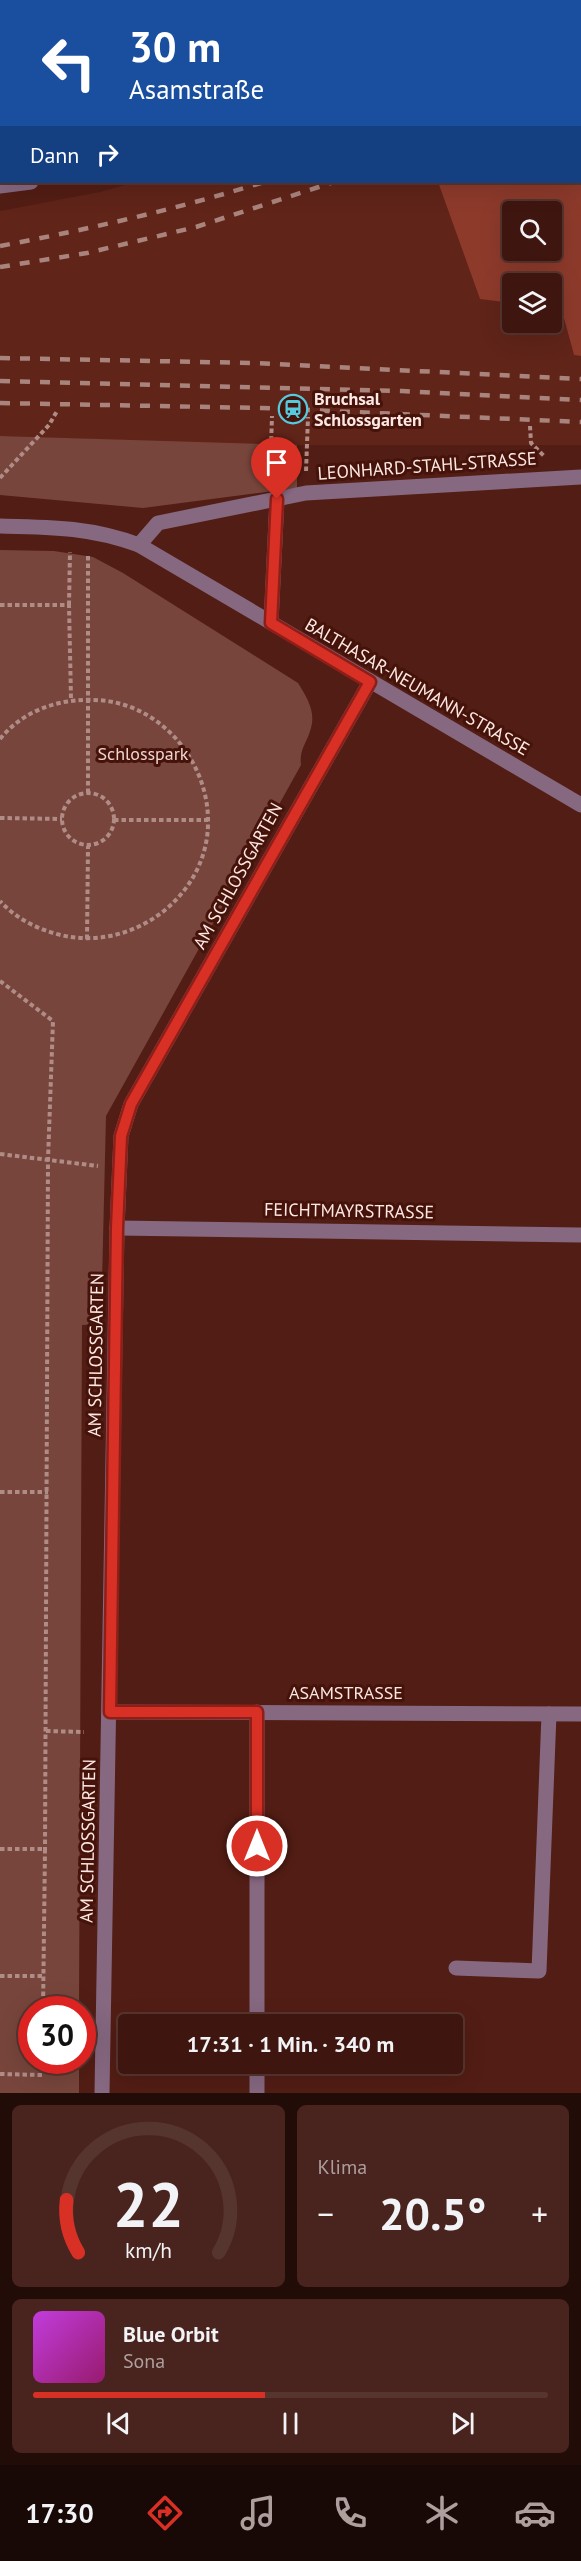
<!DOCTYPE html>
<html lang="de">
<head>
<meta charset="utf-8">
<style>
  body { margin:0; font-family:"PT Sans",sans-serif; background:#49231d; color:#f1f3f6; height:100vh; display:flex; flex-direction:column; font-size:22px; white-space:nowrap }
  * { box-sizing:border-box; margin:0 }
  p { font-size:20px; color:#ad9f9e }
  .icon { flex:none; width:33px; height:33px; fill:none; stroke:currentColor; stroke-width:2; stroke-linecap:round; stroke-linejoin:round }
  .map { position:relative; height:2093px; overflow:hidden }
  .sheet { display:flex; flex-direction:column; gap:12px; padding:12px; background:#220c08; flex:1 }
  .sheet>* { flex:none }
  .guide { position:absolute; left:0px; top:0px; width:582px; height:183px; box-shadow:0 6px 24px #0002,0 0 0 2px #57352f; background:#1a4fa0; color:#fff; overflow:hidden }
  .fabs { position:absolute; left:502px; top:201px; display:grid; gap:12px }
  .fabs a { display:grid; place-items:center; width:60px; height:60px; border-radius:6px; background:#3e160f; box-shadow:0 6px 24px #0002,0 0 0 2px #57352f; font-size:30px }
  .speed { position:absolute; left:18px; top:1996px; display:flex; gap:12px; font-size:30px; font-weight:700; text-align:center }
  .speed>* { display:grid; place-content:center; width:78px; height:78px; border-radius:50%; background:#3e160f; box-shadow:0 6px 24px #0002,0 0 0 2px #57352f; line-height:1 }
  .speed .limit { border:9px solid #d22; background:#fff; color:#111 }
  .pin { position:absolute; display:grid; place-items:center; width:51px; height:51px; color:#fff; margin:-62px -26px; border-radius:50% 50% 50% 0; rotate:-45deg; box-shadow:0 0 6px #0007 }
  .pin .icon { rotate:45deg }
  .me { position:absolute; width:66px; margin:-33px; rotate:0deg; stroke-linejoin:round; filter:drop-shadow(0 0 4px #0008) }
  .turn { display:flex; align-items:center; gap:21px; height:126px; padding:0 30px; font-size:27px }
  .turn .icon { width:78px; height:78px; stroke-width:2.5 }
  .turn b { display:block; font-size:42px; line-height:51px }
  .then { display:flex; align-items:center; height:57px; padding:0 30px; background:#0003; gap:12px; font-size:22px }
  .big { font-size:45px; font-weight:700; line-height:1.1 }
  .sheet .card { flex:1; display:flex; flex-direction:column; justify-content:center; gap:9px; min-width:0; padding:0 21px; border-radius:9px; background:#49231d }
  .sheet .dial { align-items:center; gap:0 }
  .dial svg { height:156px; overflow:visible; fill:none; stroke:#57352f; stroke-width:7; stroke-linecap:round; text-anchor:middle }
  .dial text { fill:#f1f3f6; stroke:none }
  .song { display:flex; align-items:center; gap:18px }
  .cover { width:72px; height:72px; border-radius:9px; background:linear-gradient(135deg,hsl(290 70% 55%),hsl(320 70% 35%)) }
  .played { height:6px; border-radius:3px; background:linear-gradient(90deg,#d93025 45%,#57352f 45%) }
  .keys { display:flex; justify-content:space-around; direction:ltr }
  .heat { display:flex; justify-content:space-between; align-items:center; font-size:33px; direction:ltr }
  .sheet .tiles { flex:1; display:grid; gap:12px; grid-template-columns:1fr 1fr }
  .card:last-child { grid-column:span 2 }
  .trip { position:absolute; left:118px; top:2014px; width:345px; height:60px; border-radius:6px; background:#3e160f; box-shadow:0 6px 24px #0002,0 0 0 2px #57352f; font-weight:700; line-height:60px; text-align:center }
  .tabs { display:flex; height:96px; justify-content:space-around; align-items:center; background:#190906; color:#ad9f9e }
  .tabs .icon { width:42px; height:42px }
  .tabs .active { color:#d93025 }
  .tabs b { font-size:27px; color:#f1f3f6 }
  .map>svg:first-child { display:block }
</style>
</head>
<body>
<div class="map">
<svg width="581" height="2093" viewBox="0 0 581 2093">
  <rect width="100%" height="100%" fill="#521d14"/>
  <polygon fill="#602419" points="136,182 438,182 480,298 513,303 513,322 552,322 552,309 562,311 574,355 581,356 581,445 263,445 0,436 0,211 100,192"/>
  <g fill="#77453b">
    <polygon points="0,0 94,0 2,2 1,156"/>
    <polygon points="123,0 507,0 123,2"/>
    <polygon points="0,436 297,445 297,488 143,508 0,495"/>
    <path d="M0 550 54 551 93 557 123 573 298 683C306 696 316 711 311 728 307 743 299 749 301 765L106 1116 101 1324 82 1325 79 2010H32V2061H79V2093H0Z"/>
  </g>
  <path fill="#8d3a2b" fill-rule="evenodd" d="M581 108V356L574 355 562 311 552 309V284H513V303L480 299 438 182H580ZM513 212H552V250H513Z"/>
  <g fill="none" stroke-linecap="round" stroke-linejoin="round">
    <g stroke="#b08c86" stroke-width="4" stroke-dasharray="4.5 3" stroke-linecap="butt">
      <polyline points="253,2 253,0"/>
      <polyline points="530,426 531,443 544,456"/>
      <polyline points="306,471 308,417"/>
      <polyline points="0,478 49,425 57,411"/>
      <polyline points="270,478 272,416"/>
      <polyline points="0,605 69,605 71,699"/>
      <polyline points="69,605 70,552"/>
      <path d="M0 739C26 707 67 696 107 701 164 709 207 762 208 819 210 891 141 947 71 937 45 933 18 921 0 901"/>
      <circle cx="88" cy="819" r="26"/>
      <polyline points="88,793 88,554"/>
      <polyline points="0,818 62,819"/>
      <polyline points="114,820 208,820"/>
      <polyline points="87,939 88,846"/>
      <polyline points="0,981 53,1021 48,1160 45,1849"/>
      <polyline points="0,1154 98,1166"/>
      <polyline points="0,1492 48,1492"/>
      <polyline points="46,1731 84,1732"/>
      <polyline points="0,1849 45,1849 43,2010"/>
      <polyline points="0,1976 43,1976"/>
      <polyline points="0,2074 42,2075 42,2061"/>
    </g>
    <g stroke="#866881" stroke-width="15">
      <polyline points="561,2 564,0"/>
      <polyline points="0,186 31,182"/>
      <polyline points="456,1968 539,1971 549,1714"/>
    </g>
    <g stroke="#866881" stroke-width="15">
      <polyline points="110,2 110,0"/>
      <polyline points="139,545 158,523 306,493 581,477"/>
      <polyline points="271,623 277,499"/>
      <polyline points="117,1228 581,1235"/>
      <polyline points="110,1712 581,1714"/>
      <polyline points="257,2025 257,1712"/>
      <polyline points="102,2093 117,1228 121,1136 131,1104 370,682"/>
      <polyline points="257,2093 257,2064"/>
    </g>
    <path stroke="#866881" stroke-width="15" d="M0 526C50 527 91 527 139 545L581 805"/>
    <g stroke="#a9847d" stroke-width="4.5" stroke-dasharray="10 10" stroke-linecap="butt">
      <polyline points="580,63 581,62"/>
      <polyline points="580,84 581,84"/>
      <path d="M0 246C90 229 177 209 264 182"/>
      <polyline points="0,267 87,253 196,227 334,182"/>
      <polyline points="0,358 253,363 581,379"/>
      <polyline points="0,381 402,391 581,400"/>
      <polyline points="0,403 262,408 581,422"/>
    </g>
  </g>
  <g fill="none" stroke-linecap="round" stroke-linejoin="round">
    <g stroke="#8d1f18" stroke-width="15">
      <polyline id="route" points="257,1846 257,1712 110,1712 117,1228 121,1136 131,1104 370,682 271,623 277,499"/>
    </g>
    <use href="#route" stroke="#d93025" stroke-width="10"/>
  </g>
  <defs>
    <g id="station-ring" transform="scale(1.5)"><circle r="9.5" fill="#46130a" stroke="#55cadf" stroke-width="1.5"/><path d="M-3-6H3Q5-6 5-4V2Q5 4 3 4L4.5 6H3L1.5 4h-3L-3 6H-4.5L-3 4Q-5 4-5 2V-4Q-5-6-3-6ZM-3.5-4v3h7v-3ZM-3.5 1v1.5H-2V1ZM2 1v1.5H3.5V1Z" fill="#55cadf"/></g>
  </defs>
  <g fill-rule="evenodd">
    <use href="#station-ring" x="293" y="409"/>
  </g>
  <g text-anchor="middle" stroke-width="6" stroke-linejoin="round" paint-order="stroke">
    <g font-size="18" font-weight="bold" fill="#fee8e4" stroke="#46130a" text-anchor="start">
      <text x="314" y="405">Bruchsal<tspan x="314" dy="21">Schlossgarten</tspan></text>
    </g>
    <g font-size="18" fill="#fee8e4" stroke="#46130a">
      <text transform="translate(427 466) rotate(-4)" y="6">LEONHARD-STAHL-STRASSE</text>
      <text transform="translate(417 687) rotate(30)" y="6">BALTHASAR-NEUMANN-STRASSE</text>
      <text transform="translate(238 876) rotate(-61)" y="6">AM SCHLOSSGARTEN</text>
      <text transform="translate(349 1211) rotate(1)" y="6">FEICHTMAYRSTRASSE</text>
      <text transform="translate(96 1355) rotate(-89)" y="6">AM SCHLOSSGARTEN</text>
      <text x="346" y="1699">ASAMSTRASSE</text>
      <text transform="translate(88 1841) rotate(-89)" y="6">AM SCHLOSSGARTEN</text>
    </g>
    <g font-size="18" fill="#eed5d0" stroke="#46130a">
      <text x="143" y="760">Schlosspark</text>
    </g>
  </g>
</svg>
<div class="fabs">
<a><svg class="icon" aria-label="search" viewBox="0 0 24 24"><circle cx="10" cy="10" r="6"/><path d="M15 15l6 6"/></svg></a>
<a><svg class="icon" aria-label="layers" viewBox="0 0 24 24"><path d="M12 4l9 5-9 5-9-5zM3 14l9 5 9-5"/></svg></a>
</div>
<div class="speed"><div class="limit">30</div></div>
<div class="pin" style="left:277px;top:499px;background:#d93025"><svg class="icon" aria-label="arrive" viewBox="0 0 24 24"><path d="M6 21V4h12l-3 4 3 4H6"/></svg></div>
<svg class="me" style="left:257px;top:1846px" viewBox="-20 -20 40 40"><circle r="17" fill="#d93025" stroke="#fff" stroke-width="3"/><path d="M0-11L8 9 0 5-8 9z" fill="#fff"/></svg>
<div class="trip">17:31 · 1 Min. · 340 m</div>
<div class="guide">
<div class="turn"><svg class="icon" aria-label="left" viewBox="0 0 24 24"><path d="M17 20v-9H6M10 6l-5 5 5 5"/></svg><div><b>30 m</b>Asamstraße</div></div>
<div class="then">Dann<svg class="icon" aria-label="right" viewBox="0 0 24 24"><path d="M7 20v-9h11M14 6l5 5-5 5"/></svg></div>
</div>
</div>
<section class="sheet">
<div class="tiles">
<div class="card dial"><svg viewBox="0 0 100 80">
<path d="M14 69A42 42 0 1 1 86 69"/>
<path d="M14 69A42 42 0 0 1 8 42" stroke="#d93025"/>
<text x="50" y="56" font-size="32" font-weight="700">22</text>
<text x="50" y="72" font-size="11">km/h</text>
</svg></div>
<div class="card"><p>Klima</p>
<div class="heat"><a>−</a><b class="big">20.5°</b><a>+</a></div>
</div>
<div class="card">
<div class="song"><i class="cover"></i><div><b>Blue Orbit</b><p>Sona</p></div></div>
<div class="played"></div>
<div class="keys"><svg class="icon" aria-label="previous" viewBox="0 0 24 24"><path d="M18 5L8 12l10 7zM5 5v14"/></svg><svg class="icon" aria-label="pause" viewBox="0 0 24 24"><path d="M8 5v14M16 5v14"/></svg><svg class="icon" aria-label="next" viewBox="0 0 24 24"><path d="M6 5l10 7-10 7zM19 5v14"/></svg></div>
</div>
</div>
</section>
<nav class="tabs">
<b>17:30</b>
<svg class="icon active" aria-label="directions" viewBox="0 0 24 24"><path d="M12 3l9 9-9 9-9-9zM9 14v-3h6M13 9l2 2-2 2"/></svg>
<svg class="icon" aria-label="music" viewBox="0 0 24 24"><path d="M9 18V5l10-2v13"/><circle cx="6" cy="18" r="3"/><circle cx="16" cy="16" r="3"/></svg>
<svg class="icon" aria-label="phone" viewBox="0 0 24 24"><path d="M5 4h4l2 5-3 2q2 4 5 5l2-3 5 2v4C11 20 4 13 5 4z"/></svg>
<svg class="icon" aria-label="climate" viewBox="0 0 24 24"><path d="M12 3v18M4 7l16 10M4 17L20 7"/></svg>
<svg class="icon" aria-label="car" viewBox="0 0 24 24"><path d="M5 17H2v-5l4-1 3-4h7l3 4 3 1v5h-3M9 17h6M6 11h13"/><circle cx="7" cy="17" r="2"/><circle cx="17" cy="17" r="2"/></svg>
</nav>
</body>
</html>
